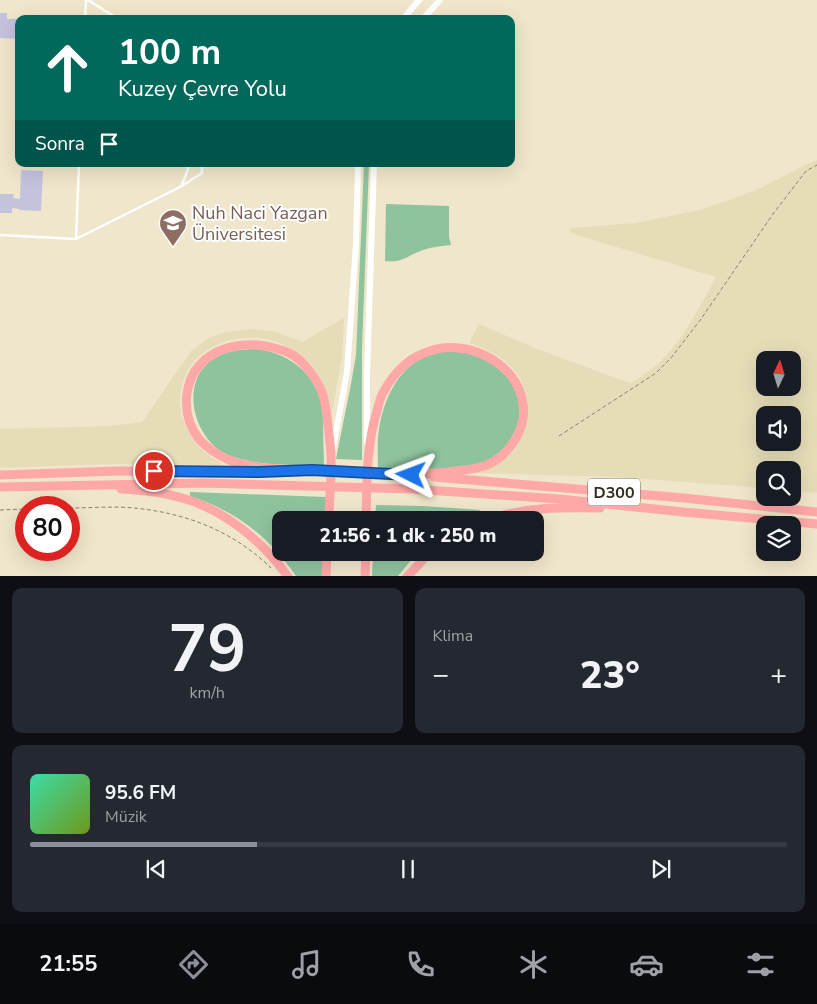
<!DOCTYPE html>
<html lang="tr">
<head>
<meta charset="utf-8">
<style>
  body { margin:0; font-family:"Nunito Sans",sans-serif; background:#242831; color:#f1f3f6; height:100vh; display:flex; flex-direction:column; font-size:19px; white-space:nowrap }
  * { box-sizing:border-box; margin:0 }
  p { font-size:16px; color:#9ea1a6 }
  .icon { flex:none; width:28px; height:28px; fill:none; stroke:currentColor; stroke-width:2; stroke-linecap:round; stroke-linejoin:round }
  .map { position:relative; height:576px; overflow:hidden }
  .details { display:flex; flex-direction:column; gap:12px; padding:12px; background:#0d0f14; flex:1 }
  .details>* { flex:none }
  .guide { position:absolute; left:15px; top:15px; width:500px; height:152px; border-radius:10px; box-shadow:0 5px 20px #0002; background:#00695c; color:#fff; overflow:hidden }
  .needle { width:32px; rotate:4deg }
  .tools { position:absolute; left:756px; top:351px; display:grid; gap:10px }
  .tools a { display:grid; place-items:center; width:45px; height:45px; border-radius:10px; background:#171b24; box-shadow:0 5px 20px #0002; font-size:25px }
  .speed { position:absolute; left:15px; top:496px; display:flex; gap:10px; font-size:25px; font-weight:700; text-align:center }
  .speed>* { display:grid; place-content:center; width:65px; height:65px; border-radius:50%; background:#171b24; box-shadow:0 5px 20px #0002; line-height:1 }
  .speed .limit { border:8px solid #d22; background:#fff; color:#111 }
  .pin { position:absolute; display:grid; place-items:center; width:42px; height:42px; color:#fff; margin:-21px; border:2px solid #fff; border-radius:50%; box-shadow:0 1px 5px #0007 }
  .me { position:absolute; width:55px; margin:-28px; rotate:273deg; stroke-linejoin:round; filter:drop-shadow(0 0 4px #0008) }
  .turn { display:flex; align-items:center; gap:18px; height:105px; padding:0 20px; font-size:22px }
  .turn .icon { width:65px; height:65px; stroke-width:2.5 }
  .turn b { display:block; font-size:35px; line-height:42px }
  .then { display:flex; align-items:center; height:48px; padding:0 20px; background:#0003; gap:10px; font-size:19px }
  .big { font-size:38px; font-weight:800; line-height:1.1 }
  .details .widget { flex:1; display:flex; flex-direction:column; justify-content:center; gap:8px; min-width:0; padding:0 18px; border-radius:10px; background:#242831 }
  .details .dial { align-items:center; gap:0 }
  .dial b { font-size:65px; line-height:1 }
  .song { display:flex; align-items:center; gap:15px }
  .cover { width:60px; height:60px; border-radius:8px; background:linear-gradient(135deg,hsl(160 70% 55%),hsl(80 70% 35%)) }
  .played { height:5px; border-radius:2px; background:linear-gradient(90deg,#8c9099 30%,#363941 30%) }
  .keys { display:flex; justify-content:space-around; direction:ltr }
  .heat { display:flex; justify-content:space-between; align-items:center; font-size:28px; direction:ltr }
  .details .tiles { flex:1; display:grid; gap:12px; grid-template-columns:1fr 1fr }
  .widget:last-child { grid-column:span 2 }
  .trip { position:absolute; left:272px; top:511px; width:272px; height:50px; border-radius:10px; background:#171b24; box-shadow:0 5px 20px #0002; font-weight:800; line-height:50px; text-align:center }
  .tabs { display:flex; height:80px; justify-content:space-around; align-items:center; background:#090b0e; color:#9ea1a6 }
  .tabs .icon { width:35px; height:35px }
  .tabs .on { color:#8c9099 }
  .tabs b { font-size:22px; color:#f1f3f6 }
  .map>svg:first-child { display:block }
</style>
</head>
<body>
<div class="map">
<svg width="817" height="577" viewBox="0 0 817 577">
  <rect width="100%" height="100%" fill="#f0e6cb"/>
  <g fill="#8fc39e">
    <polygon points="364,164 369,164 362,348 362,460 336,459 351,384 356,355"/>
    <path d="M386 204 449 206V237L451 245C442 246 432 247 423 250 407 255 405 263 385 261Z"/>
    <path d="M252 349C285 350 317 373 322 407 323 413 323 420 323 426 323 440 324 453 324 466 294 464 249 467 222 452 193 434 180 382 212 360 224 351 238 350 252 349Z"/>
    <path d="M446 351 467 353 490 361 510 378 519 400V423L506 448 487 461 468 466 441 469 378 468C378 455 377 442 379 429 384 398 399 365 431 354 436 353 441 352 446 351Z"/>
    <path d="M190 492 326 497V520H281V552L325 553 324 576H296C269 537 236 511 190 496Z"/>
    <polygon points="376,505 423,506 481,510 459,520 375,520"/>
    <polygon points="373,553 373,552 417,553 398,576 372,577"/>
  </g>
  <g fill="#e6ddb8" fill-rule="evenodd">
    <path d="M817 160V493L793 491 792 470H765V488L617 477 475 473C497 468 519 453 524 429 525 424 525 419 526 414 528 402 526 388 519 377 508 360 489 349 469 343L479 324 540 350 630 383C675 360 692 319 716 277L570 233V228L636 223 703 209 754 191 788 174 805 165ZM765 360H792V388H765ZM765 415H792V442H765Z"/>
    <path d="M344 318 342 357 332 412C328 386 314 361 290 348 253 326 192 340 182 386 179 398 179 409 183 420 189 433 196 445 207 454 212 458 218 460 222 465L111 464 0 468V429L111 426 142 422 191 351 209 338 225 332 253 329 277 332 302 342Z"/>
  </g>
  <g fill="#c3c3de">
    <polygon points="0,13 7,13 7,19 19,19 19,39 0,38"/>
    <polygon points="21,170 43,171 41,211 19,210 20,209 12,208 12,213 0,213 0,194 14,194 13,198 20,199"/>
  </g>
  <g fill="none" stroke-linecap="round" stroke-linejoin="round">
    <g stroke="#88816f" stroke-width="1" stroke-dasharray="4 2.5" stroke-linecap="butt">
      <polyline points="559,436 656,373 671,358 701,319 773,214 806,171 817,165"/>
      <path d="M69 508C90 508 113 506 134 508 186 513 233 531 271 568"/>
      <polyline points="0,510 26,509"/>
    </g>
    <g stroke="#fff" stroke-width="2.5">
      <polyline points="88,0 118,19"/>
      <polyline points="85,19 86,0"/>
      <polyline points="182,185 188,169 188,164"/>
      <polyline points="0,235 76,239 182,186 202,173 202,164"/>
      <polyline points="76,239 79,164"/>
    </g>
    <g stroke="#fff" stroke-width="6">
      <polyline points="403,19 419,0"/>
      <polyline points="423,19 440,0"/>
      <polyline points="367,442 367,375 374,164"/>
      <polyline points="333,448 347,372 356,244 358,164"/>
    </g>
    <g stroke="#ffa8a8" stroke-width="9">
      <polyline points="0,475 119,471 264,472"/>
      <polyline points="434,477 684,498 817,512"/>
      <polyline points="0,487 204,483 412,489 559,499 683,512 817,524"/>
      <path d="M121 489C141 490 162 492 182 498 223 509 264 542 288 577"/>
      <path d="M329 520C329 499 332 478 331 457 331 447 329 436 328 426 327 415 326 405 323 395 318 380 305 362 291 354 284 350 274 348 266 346 248 343 226 345 210 356 183 374 179 413 199 439 207 448 218 455 229 460 254 470 300 470 328 471 347 472 366 473 385 474 394 474 403 475 412 475 424 475 436 473 448 472 462 470 477 470 489 464 510 454 527 428 523 404 518 363 467 338 430 351 409 357 394 373 384 391 380 397 379 404 377 411 366 447 367 483 366 520"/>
      <path d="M486 520C524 507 561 507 600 508"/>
      <polyline points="326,577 327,552"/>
      <polyline points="365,577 366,552"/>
      <polyline points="407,577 430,552"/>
    </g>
  </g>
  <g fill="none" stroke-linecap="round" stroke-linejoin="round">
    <g stroke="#114b97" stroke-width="12">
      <polyline id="route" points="154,471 260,472 312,470 411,475"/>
    </g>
    <use href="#route" stroke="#1a73e8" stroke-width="9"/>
  </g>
  <defs>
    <g id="university-pin" transform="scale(1.4375)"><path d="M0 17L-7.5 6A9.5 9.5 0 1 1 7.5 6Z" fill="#8d6e63" stroke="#fff"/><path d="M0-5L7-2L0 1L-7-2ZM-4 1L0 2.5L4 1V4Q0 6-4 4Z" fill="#fff"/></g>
  </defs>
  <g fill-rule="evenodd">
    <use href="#university-pin" x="173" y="223"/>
  </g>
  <g text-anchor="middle" stroke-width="4" stroke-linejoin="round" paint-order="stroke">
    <rect fill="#fff" stroke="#6e6b64" stroke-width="1" x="588" y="478.5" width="52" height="27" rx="4"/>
    <g font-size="16" font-weight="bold" fill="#302c22">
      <text x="614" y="498">D300</text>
    </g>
    <g font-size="18" fill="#785e54" stroke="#fff" text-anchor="start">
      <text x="192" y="219">Nuh Naci Yazgan<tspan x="192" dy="21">Üniversitesi</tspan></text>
    </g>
  </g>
</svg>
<div class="tools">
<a><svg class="needle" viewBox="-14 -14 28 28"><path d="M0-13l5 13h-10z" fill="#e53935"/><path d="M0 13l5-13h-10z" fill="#9ea1a6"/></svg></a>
<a><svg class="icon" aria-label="sound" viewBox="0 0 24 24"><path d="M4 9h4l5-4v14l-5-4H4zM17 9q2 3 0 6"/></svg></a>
<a><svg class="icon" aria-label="search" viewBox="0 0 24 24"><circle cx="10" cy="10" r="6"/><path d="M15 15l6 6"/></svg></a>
<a><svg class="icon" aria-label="layers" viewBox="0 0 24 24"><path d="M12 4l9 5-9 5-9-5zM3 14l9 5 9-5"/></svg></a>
</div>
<div class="speed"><div class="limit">80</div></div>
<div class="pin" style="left:154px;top:471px;background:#d93025"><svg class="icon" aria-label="arrive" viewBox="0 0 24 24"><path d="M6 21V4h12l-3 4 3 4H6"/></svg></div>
<svg class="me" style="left:411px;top:475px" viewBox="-20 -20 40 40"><path d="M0-17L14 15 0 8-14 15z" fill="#1a73e8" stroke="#fff" stroke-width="4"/></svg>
<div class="trip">21:56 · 1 dk · 250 m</div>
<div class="guide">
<div class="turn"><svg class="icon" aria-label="ahead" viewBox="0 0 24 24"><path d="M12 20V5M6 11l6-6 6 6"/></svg><div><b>100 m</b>Kuzey Çevre Yolu</div></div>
<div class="then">Sonra<svg class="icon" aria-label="arrive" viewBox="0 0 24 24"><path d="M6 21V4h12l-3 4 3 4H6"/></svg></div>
</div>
</div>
<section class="details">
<div class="tiles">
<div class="widget dial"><b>79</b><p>km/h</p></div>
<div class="widget"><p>Klima</p>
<div class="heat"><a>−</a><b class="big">23°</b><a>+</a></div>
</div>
<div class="widget">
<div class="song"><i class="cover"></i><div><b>95.6 FM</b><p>Müzik</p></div></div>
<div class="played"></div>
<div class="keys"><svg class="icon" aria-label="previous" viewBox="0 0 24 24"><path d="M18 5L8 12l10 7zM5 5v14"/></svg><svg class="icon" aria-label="pause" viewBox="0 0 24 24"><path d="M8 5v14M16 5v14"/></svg><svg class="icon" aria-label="next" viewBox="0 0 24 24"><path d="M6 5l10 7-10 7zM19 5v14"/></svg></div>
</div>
</div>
</section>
<nav class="tabs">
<b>21:55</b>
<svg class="icon on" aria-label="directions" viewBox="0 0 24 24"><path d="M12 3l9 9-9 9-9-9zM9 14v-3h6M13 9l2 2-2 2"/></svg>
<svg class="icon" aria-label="music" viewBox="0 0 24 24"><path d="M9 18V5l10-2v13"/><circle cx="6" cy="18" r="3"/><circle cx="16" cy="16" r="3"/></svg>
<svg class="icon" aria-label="phone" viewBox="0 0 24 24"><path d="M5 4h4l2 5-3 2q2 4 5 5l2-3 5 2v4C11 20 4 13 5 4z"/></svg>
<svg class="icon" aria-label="climate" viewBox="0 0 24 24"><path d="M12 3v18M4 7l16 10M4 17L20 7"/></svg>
<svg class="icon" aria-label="car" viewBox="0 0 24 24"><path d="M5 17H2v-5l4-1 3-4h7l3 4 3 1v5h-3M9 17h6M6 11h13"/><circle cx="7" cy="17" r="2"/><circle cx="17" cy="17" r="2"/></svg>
<svg class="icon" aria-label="filters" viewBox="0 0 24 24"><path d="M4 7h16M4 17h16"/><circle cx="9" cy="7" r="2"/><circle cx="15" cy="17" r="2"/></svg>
</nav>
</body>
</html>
